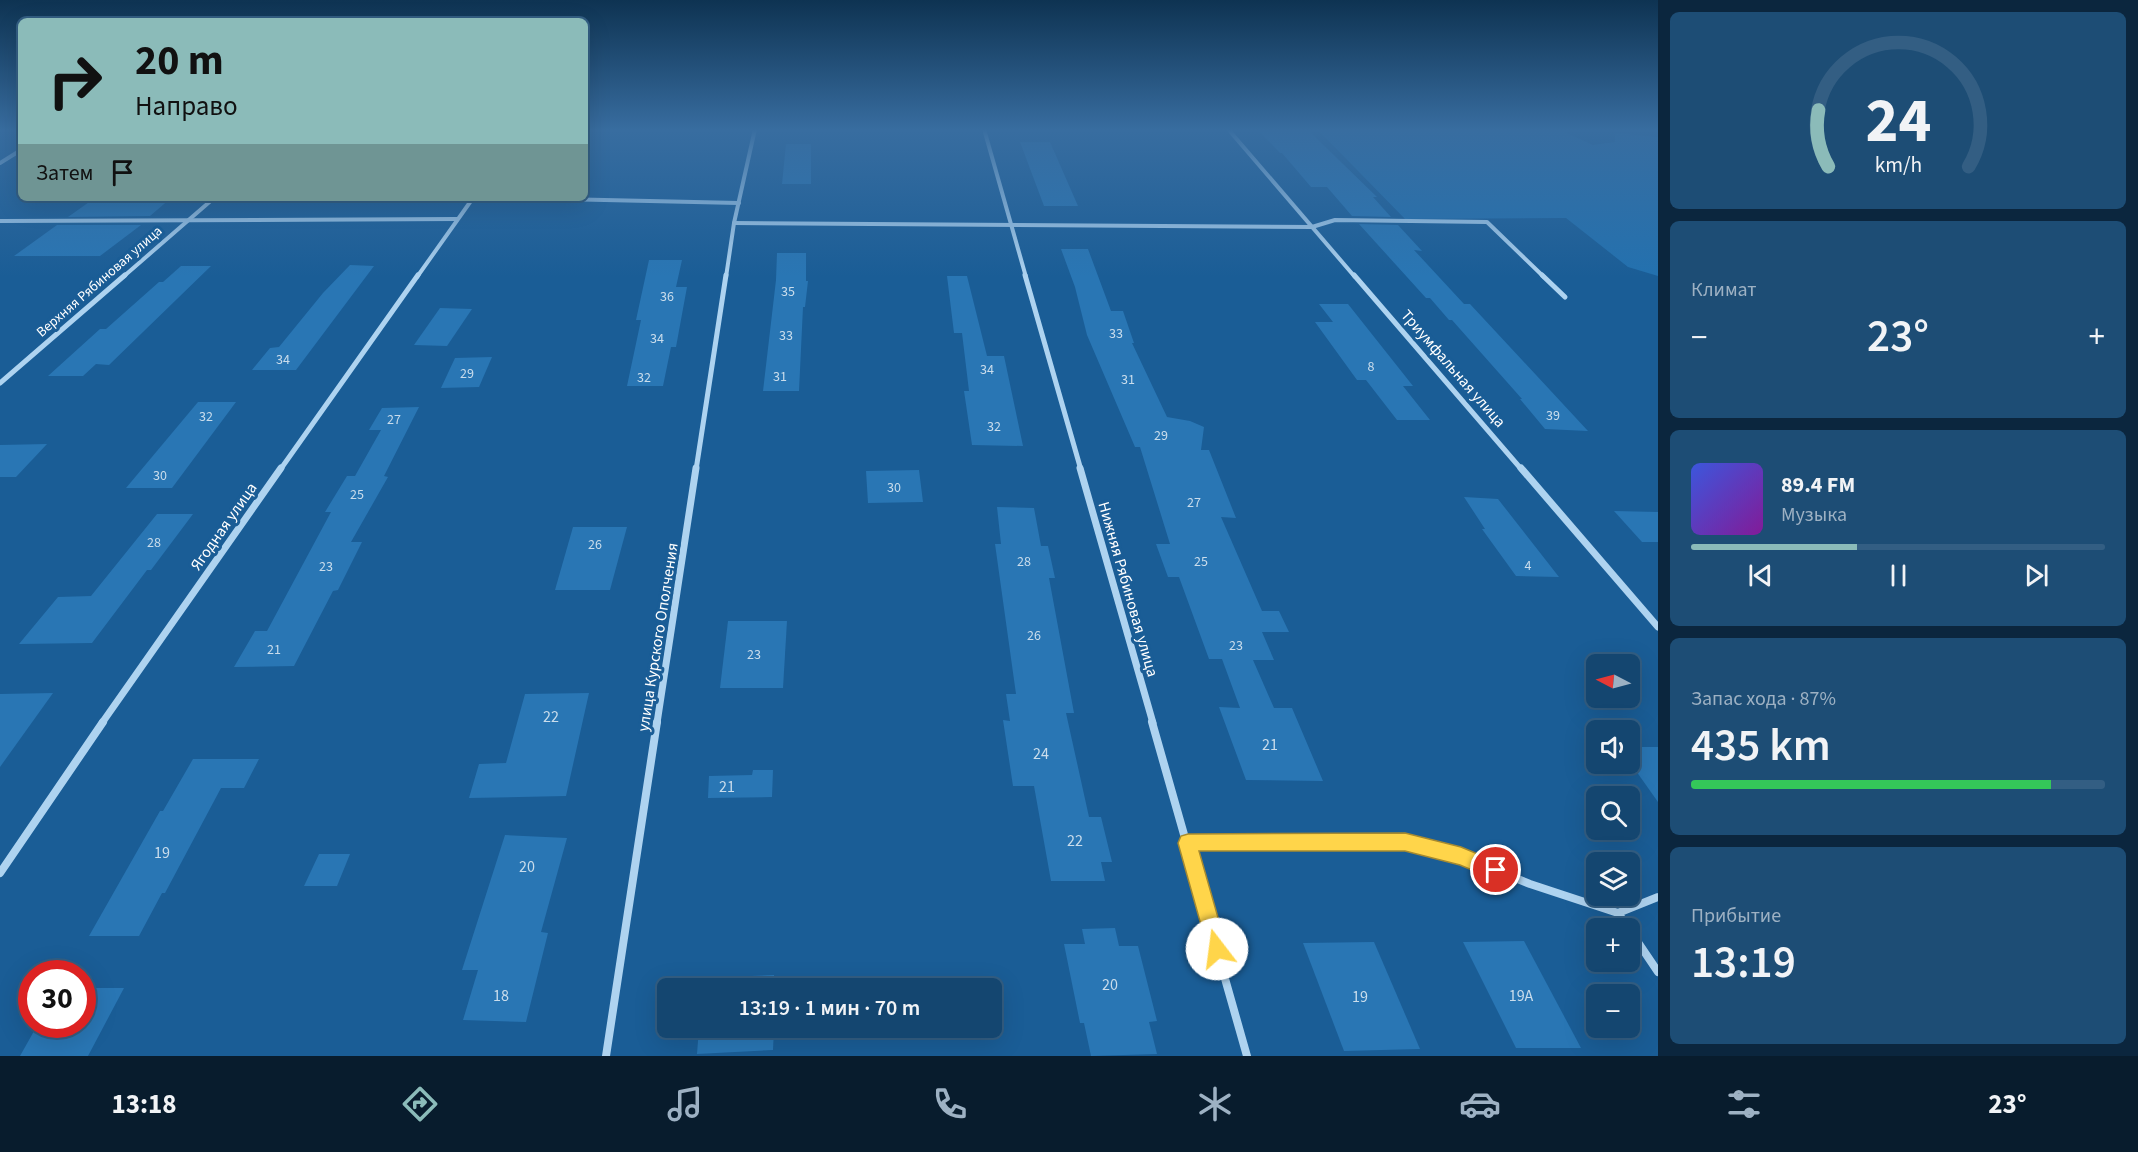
<!DOCTYPE html>
<html lang="ru">
<head>
<meta charset="utf-8">
<style>
  body { margin:0; font-family:"Source Sans 3",sans-serif; background:#1d4d75; color:#f1f3f6; height:100vh; display:flex; flex-direction:column; font-size:22px; white-space:nowrap }
  * { box-sizing:border-box; margin:0 }
  p { font-size:20px; color:#9db1c3 }
  .icon { flex:none; width:33px; height:33px; fill:none; stroke:currentColor; stroke-width:2; stroke-linecap:round; stroke-linejoin:round }
  .map { position:relative; flex:1; overflow:hidden }
  .drawer { display:flex; flex-direction:column; gap:12px; padding:12px; background:#0b263e; width:480px }
  .drawer>* { flex:none }
  .banner { position:absolute; left:18px; top:18px; width:570px; height:183px; border-radius:9px; box-shadow:0 6px 24px #0002,0 0 0 2px #335e83; background:#8bbbb9; color:#111; overflow:hidden }
  .needle { width:39px; rotate:276deg }
  .tools { position:absolute; left:1586px; top:654px; display:grid; gap:12px }
  .tools a { display:grid; place-items:center; width:54px; height:54px; border-radius:9px; background:#144670; box-shadow:0 6px 24px #0002,0 0 0 2px #335e83; font-size:30px }
  .speed { position:absolute; left:18px; top:960px; display:flex; gap:12px; font-size:30px; font-weight:700; text-align:center }
  .speed>* { display:grid; place-content:center; width:78px; height:78px; border-radius:50%; background:#144670; box-shadow:0 6px 24px #0002,0 0 0 2px #335e83; line-height:1 }
  .speed .limit { border:9px solid #d22; background:#fff; color:#111 }
  .pin { position:absolute; display:grid; place-items:center; width:51px; height:51px; color:#fff; margin:-26px; border:3px solid #fff; border-radius:50%; box-shadow:0 2px 6px #0007 }
  .me { position:absolute; width:66px; margin:-33px; rotate:345deg; stroke-linejoin:round; filter:drop-shadow(0 0 4px #0008) }
  .turn { display:flex; align-items:center; gap:21px; height:126px; padding:0 18px; font-size:27px }
  .turn .icon { width:78px; height:78px; stroke-width:2.5 }
  .turn b { display:block; font-size:42px; line-height:51px }
  .then { display:flex; align-items:center; height:57px; padding:0 18px; background:#0003; gap:12px; font-size:22px }
  .big { font-size:45px; font-weight:600; line-height:1.1 }
  .drawer .card { flex:1; display:flex; flex-direction:column; justify-content:center; gap:9px; min-width:0; padding:0 21px; border-radius:9px; background:#1d4d75 }
  .drawer .dial { align-items:center; gap:0 }
  .dial svg { height:156px; overflow:visible; fill:none; stroke:#335e83; stroke-width:7; stroke-linecap:round; text-anchor:middle }
  .dial text { fill:#f1f3f6; stroke:none }
  .song { display:flex; align-items:center; gap:18px }
  .cover { width:72px; height:72px; border-radius:9px; background:linear-gradient(135deg,hsl(230 70% 55%),hsl(290 70% 35%)) }
  .played { height:6px; border-radius:3px; background:linear-gradient(90deg,#8bbbb9 40%,#335e83 40%) }
  .keys { display:flex; justify-content:space-around; direction:ltr }
  .heat { display:flex; justify-content:space-between; align-items:center; font-size:33px; direction:ltr }
  .charge { height:9px; border-radius:4px; background:linear-gradient(90deg,#34c759 87%,#335e83 0) }
  .trip { position:absolute; left:657px; top:978px; width:345px; height:60px; border-radius:9px; background:#144670; box-shadow:0 6px 24px #0002,0 0 0 2px #335e83; font-weight:600; line-height:60px; text-align:center }
  .tabs { display:flex; height:96px; justify-content:space-around; align-items:center; background:#081c2d; color:#9db1c3 }
  .tabs .icon { width:42px; height:42px }
  .tabs .current { color:#8bbbb9 }
  .tabs b { font-size:27px; color:#f1f3f6 }
  main { display:flex; flex:1; min-height:0 }
  .map>svg:first-child { display:block }
</style>
</head>
<body>
<main>
<div class="map">
<svg width="1658" height="1056" viewBox="0 0 1658 1056">
  <rect width="100%" height="100%" fill="#1a5d96"/>
  <polygon fill="#2371af" points="1317,129 1558,129 1593,145 1615,142 1615,133 1658,137 1658,276 1628,267 1566,218 1405,219"/>
  <g fill="#2976b4">
    <polygon points="1307,129 1377,197 1373,197 1391,217 1352,216 1327,187 1311,187 1282,153 1280,153 1258,130"/>
    <polygon points="1020,142 1050,142 1078,206 1044,206"/>
    <polygon points="786,144 811,144 811,184 782,184"/>
    <polygon points="171,198 150,216 68,217 92,200"/>
    <polygon points="1359,224 1398,225 1422,251 1414,250 1464,304 1470,304 1588,431 1545,429 1520,399 1522,399 1452,320 1449,320 1430,298 1426,298"/>
    <polygon points="57,225 141,225 100,256 14,256"/>
    <polygon points="1061,249 1088,249 1111,311 1123,311 1134,343 1132,343 1167,417 1190,421 1204,427 1201,450 1209,450 1236,518 1221,517 1262,611 1279,611 1289,632 1262,632 1274,660 1253,660 1274,708 1292,708 1323,781 1246,780 1219,707 1240,708 1222,659 1209,659 1179,577 1168,577 1156,544 1170,544 1140,447 1135,447 1087,335 1075,287"/>
    <polygon points="777,253 806,253 806,281 808,281 805,307 803,307 799,391 763,391 776,280"/>
    <polygon points="649,260 682,260 676,287 687,287 676,347 671,347 663,386 627,386 641,320 636,320"/>
    <polygon points="350,265 374,266 296,370 252,370 270,348 279,347 323,293"/>
    <polygon points="181,266 211,266 109,365 96,364 83,376 48,376 100,329 106,329 159,282 163,282"/>
    <polygon points="947,276 967,276 987,356 1004,356 1023,446 972,445 964,391 969,391 962,333 954,333"/>
    <polygon points="1319,304 1348,304 1413,386 1403,386 1430,420 1397,420 1366,380 1357,380 1315,322 1333,322"/>
    <polygon points="440,308 472,309 447,346 414,345"/>
    <polygon points="492,357 479,387 441,388 455,358"/>
    <polygon points="198,402 236,402 172,488 126,488"/>
    <polygon points="419,407 384,476 388,477 351,542 362,542 338,590 333,591 294,666 234,667 255,631 267,631 331,512 325,512 347,476 355,476 381,430 369,430 382,408"/>
    <polygon points="47,444 16,477 0,477 0,445"/>
    <polygon points="919,470 923,502 868,503 866,471"/>
    <polygon points="1464,497 1498,499 1559,577 1516,576 1482,529 1485,529"/>
    <polygon points="997,507 1034,508 1041,546 1048,546 1055,578 1049,578 1074,713 1066,713 1089,817 1101,817 1112,862 1101,862 1105,881 1051,881 1034,786 1013,786 1003,720 1010,721 1006,694 1016,694 995,544 1001,544"/>
    <polygon points="1614,511 1658,512 1658,542 1642,542"/>
    <polygon points="157,514 193,514 151,570 147,570 92,643 19,644 58,597 91,596"/>
    <polygon points="573,527 627,527 610,590 555,590"/>
    <polygon points="728,621 787,621 783,688 720,688"/>
    <polygon points="53,693 0,767 0,694"/>
    <polygon points="589,693 566,796 469,798 479,764 506,763 525,694"/>
    <polygon points="1629,747 1658,747 1658,802 1629,761"/>
    <polygon points="193,759 259,759 244,788 221,788 165,893 162,893 139,936 89,936 160,811 163,811"/>
    <polygon points="753,770 773,770 772,797 708,798 709,776 752,775"/>
    <polygon points="505,835 567,838 541,932 548,933 526,1022 463,1020 478,970 462,970"/>
    <polygon points="319,854 350,854 337,886 304,886"/>
    <polygon points="1115,928 1119,946 1138,946 1157,1021 1149,1022 1157,1054 1091,1056 1084,1023 1080,1023 1064,944 1085,944 1082,929"/>
    <polygon points="1524,941 1581,1048 1516,1048 1463,942"/>
    <polygon points="1374,942 1420,1049 1344,1051 1303,943"/>
    <polygon points="774,975 774,988 701,988 701,978"/>
    <polygon points="82,988 124,988 88,1056 20,1056 38,1024 82,1024"/>
    <polygon points="699,1028 774,1028 773,1050 697,1054"/>
  </g>
  <g fill="none" stroke-linecap="round" stroke-linejoin="round">
    <g stroke="#aed3f0" stroke-width="4">
      <polyline points="984,129 1026,277"/>
      <polyline points="1228,129 1355,277"/>
      <polyline points="0,163 21,150"/>
      <polyline points="515,198 739,203"/>
      <polyline points="0,221 457,219"/>
      <polyline points="734,223 1312,227 1335,220 1487,222 1544,277"/>
      <polyline points="123,277 214,198"/>
      <polyline points="417,277 473,198"/>
      <polyline points="726,277 734,223 755,129"/>
    </g>
    <g stroke="#aed3f0" stroke-width="5">
      <polyline points="1025,275 1081,470"/>
      <polyline points="1354,275 1522,470"/>
      <polyline points="1542,275 1565,297"/>
      <polyline points="0,383 125,275"/>
      <polyline points="280,470 418,275"/>
      <polyline points="696,470 726,275"/>
    </g>
    <g stroke="#aed3f0" stroke-width="7">
      <polyline points="1080,468 1153,723"/>
      <polyline points="1521,468 1658,627"/>
      <polyline points="102,723 281,468"/>
      <polyline points="657,723 696,468"/>
    </g>
    <g stroke="#aed3f0" stroke-width="8">
      <polyline points="1152,722 1247,1056"/>
      <polyline points="1187,843 1405,842 1461,856 1530,884 1618,913"/>
      <polyline points="0,873 103,722"/>
      <polyline points="1629,928 1618,913 1658,897"/>
      <polyline points="1629,929 1658,972"/>
      <polyline points="606,1056 657,722"/>
    </g>
  </g>
  <linearGradient id="sky" x2="0" y2="1"><stop stop-color="#0e3352"/><stop offset="0.47" stop-color="#386da0"/><stop offset="1" stop-color="#386da0" stop-opacity="0"/></linearGradient>
  <rect width="1658" height="277" fill="url(#sky)"/>
  <polygon fill="#ffd54a" stroke="#a68a30" stroke-width="1.5" points="1405,833 1461,847 1502,864 1505,870 1502,877 1496,880 1460,865 1405,851 1199,851 1227,949 1224,957 1217,959 1210,957 1178,843 1181,836 1188,834"/>
  <g text-anchor="middle" stroke-width="6" stroke-linejoin="round" paint-order="stroke">
    <g font-size="14" fill="#fff" stroke="#1a5d96">
      <text transform="translate(99 281) rotate(-41)" y="5">Верхняя Рябиновая улица</text>
    </g>
    <g font-size="14" fill="#caddec">
      <text x="788" y="296">35</text>
      <text x="667" y="301">36</text>
      <text x="1116" y="338">33</text>
      <text x="786" y="340">33</text>
      <text x="657" y="343">34</text>
      <text x="283" y="364">34</text>
      <text x="1371" y="371">8</text>
      <text x="987" y="374">34</text>
      <text x="467" y="378">29</text>
      <text x="780" y="381">31</text>
      <text x="644" y="382">32</text>
      <text x="1128" y="384">31</text>
      <text x="1553" y="420">39</text>
      <text x="206" y="421">32</text>
      <text x="394" y="424">27</text>
      <text x="994" y="431">32</text>
      <text x="1161" y="440">29</text>
      <text x="160" y="480">30</text>
      <text x="894" y="492">30</text>
      <text x="357" y="499">25</text>
      <text x="1194" y="507">27</text>
      <text x="154" y="547">28</text>
      <text x="595" y="549">26</text>
      <text x="1024" y="566">28</text>
      <text x="1201" y="566">25</text>
      <text x="1528" y="570">4</text>
      <text x="326" y="571">23</text>
      <text x="1034" y="640">26</text>
      <text x="1236" y="650">23</text>
      <text x="274" y="654">21</text>
      <text x="754" y="659">23</text>
    </g>
    <g font-size="16" fill="#fff" stroke="#1a5d96">
      <text transform="translate(1454 368) rotate(49)" y="6">Триумфальная улица</text>
      <text transform="translate(223 526) rotate(-55)" y="6">Ягодная улица</text>
      <text transform="translate(1129 589) rotate(74)" y="6">Нижняя Рябиновая улица</text>
      <text transform="translate(657 637) rotate(-81)" y="6">улица Курского Ополчения</text>
    </g>
    <g font-size="16" fill="#caddec">
      <text x="551" y="722">22</text>
      <text x="1270" y="750">21</text>
      <text x="1041" y="759">24</text>
      <text x="727" y="792">21</text>
      <text x="1075" y="846">22</text>
      <text x="162" y="858">19</text>
      <text x="527" y="872">20</text>
      <text x="1110" y="990">20</text>
      <text x="501" y="1001">18</text>
      <text x="1521" y="1001">19А</text>
      <text x="1360" y="1002">19</text>
    </g>
  </g>
</svg>
<div class="tools">
<a><svg class="needle" viewBox="-14 -14 28 28"><path d="M0-13l5 13h-10z" fill="#e53935"/><path d="M0 13l5-13h-10z" fill="#9db1c3"/></svg></a>
<a><svg class="icon" aria-label="sound" viewBox="0 0 24 24"><path d="M4 9h4l5-4v14l-5-4H4zM17 9q2 3 0 6"/></svg></a>
<a><svg class="icon" aria-label="search" viewBox="0 0 24 24"><circle cx="10" cy="10" r="6"/><path d="M15 15l6 6"/></svg></a>
<a><svg class="icon" aria-label="layers" viewBox="0 0 24 24"><path d="M12 4l9 5-9 5-9-5zM3 14l9 5 9-5"/></svg></a>
<a>+</a>
<a>−</a>
</div>
<div class="speed"><div class="limit">30</div></div>
<div class="pin" style="left:1496px;top:870px;background:#d93025"><svg class="icon" aria-label="arrive" viewBox="0 0 24 24"><path d="M6 21V4h12l-3 4 3 4H6"/></svg></div>
<svg class="me" style="left:1217px;top:949px" viewBox="-20 -20 40 40"><circle r="19" fill="#fff"/><path d="M0-13L10 11 0 6-10 11z" fill="#ffd54a"/></svg>
<div class="trip">13:19 · 1 мин · 70 m</div>
<div class="banner">
<div class="turn"><svg class="icon" aria-label="right" viewBox="0 0 24 24"><path d="M7 20v-9h11M14 6l5 5-5 5"/></svg><div><b>20 m</b>Направо</div></div>
<div class="then">Затем<svg class="icon" aria-label="arrive" viewBox="0 0 24 24"><path d="M6 21V4h12l-3 4 3 4H6"/></svg></div>
</div>
</div>
<section class="drawer">
<div class="card dial"><svg viewBox="0 0 100 80">
<path d="M14 69A42 42 0 1 1 86 69"/>
<path d="M14 69A42 42 0 0 1 9 40" stroke="#8bbbb9"/>
<text x="50" y="56" font-size="32" font-weight="700">24</text>
<text x="50" y="72" font-size="11">km/h</text>
</svg></div>
<div class="card"><p>Климат</p>
<div class="heat"><a>−</a><b class="big">23°</b><a>+</a></div>
</div>
<div class="card">
<div class="song"><i class="cover"></i><div><b>89.4 FM</b><p>Музыка</p></div></div>
<div class="played"></div>
<div class="keys"><svg class="icon" aria-label="previous" viewBox="0 0 24 24"><path d="M18 5L8 12l10 7zM5 5v14"/></svg><svg class="icon" aria-label="pause" viewBox="0 0 24 24"><path d="M8 5v14M16 5v14"/></svg><svg class="icon" aria-label="next" viewBox="0 0 24 24"><path d="M6 5l10 7-10 7zM19 5v14"/></svg></div>
</div>
<div class="card"><p>Запас хода · 87%</p><b class="big">435 km</b><div class="charge"></div></div>
<div class="card"><p>Прибытие</p><b class="big">13:19</b></div>
</section>
</main>
<nav class="tabs">
<b>13:18</b>
<svg class="icon current" aria-label="directions" viewBox="0 0 24 24"><path d="M12 3l9 9-9 9-9-9zM9 14v-3h6M13 9l2 2-2 2"/></svg>
<svg class="icon" aria-label="music" viewBox="0 0 24 24"><path d="M9 18V5l10-2v13"/><circle cx="6" cy="18" r="3"/><circle cx="16" cy="16" r="3"/></svg>
<svg class="icon" aria-label="phone" viewBox="0 0 24 24"><path d="M5 4h4l2 5-3 2q2 4 5 5l2-3 5 2v4C11 20 4 13 5 4z"/></svg>
<svg class="icon" aria-label="climate" viewBox="0 0 24 24"><path d="M12 3v18M4 7l16 10M4 17L20 7"/></svg>
<svg class="icon" aria-label="car" viewBox="0 0 24 24"><path d="M5 17H2v-5l4-1 3-4h7l3 4 3 1v5h-3M9 17h6M6 11h13"/><circle cx="7" cy="17" r="2"/><circle cx="17" cy="17" r="2"/></svg>
<svg class="icon" aria-label="filters" viewBox="0 0 24 24"><path d="M4 7h16M4 17h16"/><circle cx="9" cy="7" r="2"/><circle cx="15" cy="17" r="2"/></svg>
<b>23°</b>
</nav>
</body>
</html>
